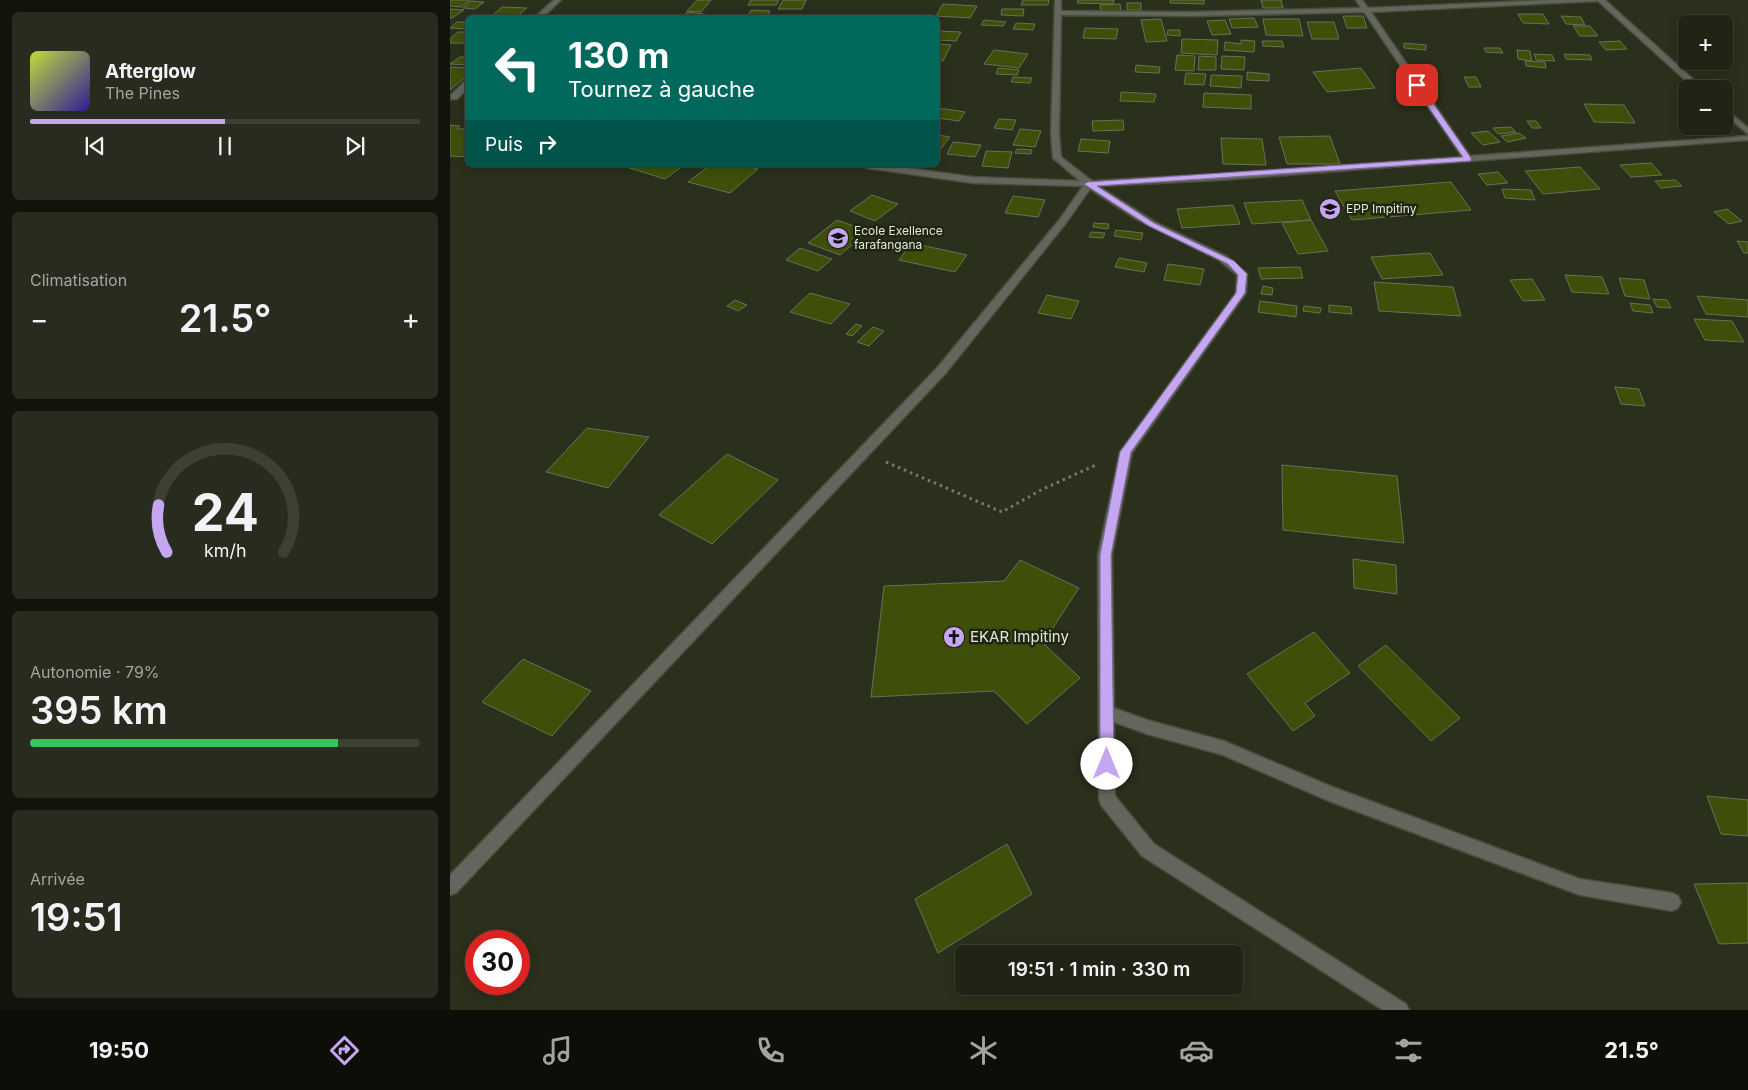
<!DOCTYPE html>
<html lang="fr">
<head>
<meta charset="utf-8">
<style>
  body { margin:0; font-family:Inter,sans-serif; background:#282c1e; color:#f1f3f6; height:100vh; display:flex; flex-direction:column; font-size:19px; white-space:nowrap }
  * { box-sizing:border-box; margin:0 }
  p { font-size:16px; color:#a2a4a0 }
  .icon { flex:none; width:28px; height:28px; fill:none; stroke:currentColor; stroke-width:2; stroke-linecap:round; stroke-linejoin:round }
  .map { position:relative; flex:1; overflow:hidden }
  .sheet { display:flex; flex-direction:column; gap:12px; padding:12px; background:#12140c; width:450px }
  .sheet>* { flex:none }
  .banner { position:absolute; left:15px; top:15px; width:475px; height:152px; border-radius:8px; box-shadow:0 2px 12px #0003,0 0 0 1px #3d4134; background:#00695c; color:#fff; overflow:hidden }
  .buttons { position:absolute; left:1228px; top:15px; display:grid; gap:10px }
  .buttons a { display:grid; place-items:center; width:55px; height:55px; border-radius:8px; background:#202415; box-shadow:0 2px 12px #0003,0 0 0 1px #3d4134; font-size:25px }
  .speed { position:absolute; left:15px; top:930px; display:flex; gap:10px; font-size:25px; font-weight:700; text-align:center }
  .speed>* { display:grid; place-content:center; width:65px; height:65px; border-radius:50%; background:#202415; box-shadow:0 2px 12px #0003,0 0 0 1px #3d4134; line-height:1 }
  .speed .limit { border:8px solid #d22; background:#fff; color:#111 }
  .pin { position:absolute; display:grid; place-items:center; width:42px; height:42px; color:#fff; margin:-21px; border-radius:10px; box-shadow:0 2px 8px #0006 }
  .me { position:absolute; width:55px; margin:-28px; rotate:0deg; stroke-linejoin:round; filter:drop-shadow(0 0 4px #0008) }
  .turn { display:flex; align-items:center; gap:18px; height:105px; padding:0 20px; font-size:22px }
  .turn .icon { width:65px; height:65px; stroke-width:2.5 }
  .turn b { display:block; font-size:35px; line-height:42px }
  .then { display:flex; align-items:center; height:48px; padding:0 20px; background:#0003; gap:10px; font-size:19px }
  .big { font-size:38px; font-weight:600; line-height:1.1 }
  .sheet .tile { flex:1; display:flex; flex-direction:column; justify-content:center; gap:8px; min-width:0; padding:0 18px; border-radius:8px; background:#282c1e }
  .sheet .dial { align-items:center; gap:0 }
  .dial svg { height:130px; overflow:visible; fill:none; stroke:#3d4134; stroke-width:7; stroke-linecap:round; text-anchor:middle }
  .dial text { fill:#f1f3f6; stroke:none }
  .song { display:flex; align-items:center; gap:15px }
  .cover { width:60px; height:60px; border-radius:8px; background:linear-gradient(135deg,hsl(70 70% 55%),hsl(250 70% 35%)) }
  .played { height:5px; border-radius:2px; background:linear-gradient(90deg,#c5a7f1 50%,#3d4134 50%) }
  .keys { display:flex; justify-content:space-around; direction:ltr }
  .heat { display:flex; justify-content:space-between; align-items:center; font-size:28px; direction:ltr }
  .charge { height:8px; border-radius:4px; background:linear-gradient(90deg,#34c759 79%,#3d4134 0) }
  .trip { position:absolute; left:505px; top:945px; width:288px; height:50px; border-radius:8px; background:#202415; box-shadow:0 2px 12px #0003,0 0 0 1px #3d4134; font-weight:600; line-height:50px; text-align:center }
  .dock { display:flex; height:80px; justify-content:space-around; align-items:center; background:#0d0e08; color:#a2a4a0 }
  .dock .icon { width:35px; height:35px }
  .dock .current { color:#c5a7f1 }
  .dock b { font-size:22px; color:#f1f3f6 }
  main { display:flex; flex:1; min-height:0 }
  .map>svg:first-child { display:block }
</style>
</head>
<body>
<main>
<section class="sheet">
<div class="tile">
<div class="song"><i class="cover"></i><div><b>Afterglow</b><p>The Pines</p></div></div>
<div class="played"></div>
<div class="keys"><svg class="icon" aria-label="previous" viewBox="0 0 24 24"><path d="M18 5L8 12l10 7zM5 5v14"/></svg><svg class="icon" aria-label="pause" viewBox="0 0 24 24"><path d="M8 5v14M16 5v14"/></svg><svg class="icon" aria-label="next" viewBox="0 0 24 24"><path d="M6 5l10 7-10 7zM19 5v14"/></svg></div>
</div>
<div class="tile"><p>Climatisation</p>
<div class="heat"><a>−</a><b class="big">21.5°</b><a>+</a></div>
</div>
<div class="tile dial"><svg viewBox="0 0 100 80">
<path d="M14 69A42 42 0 1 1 86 69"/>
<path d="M14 69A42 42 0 0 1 9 40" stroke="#c5a7f1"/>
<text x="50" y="56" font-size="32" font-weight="700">24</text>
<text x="50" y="72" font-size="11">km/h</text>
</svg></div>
<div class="tile"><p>Autonomie · 79%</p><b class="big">395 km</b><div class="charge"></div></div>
<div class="tile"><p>Arrivée</p><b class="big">19:51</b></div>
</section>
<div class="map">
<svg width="1298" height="1010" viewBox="0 0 1298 1010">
  <rect width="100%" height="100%" fill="#2a301c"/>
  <g fill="#3e4f0a" stroke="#687059">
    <polygon points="0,0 20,0 11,7 0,6"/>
    <polygon points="247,0 261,0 251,12 237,11"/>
    <polygon points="301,0 329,0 326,5 298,5"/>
    <polygon points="333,0 356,0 352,9 328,9"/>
    <polygon points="573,0 599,0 598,5 571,5"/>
    <polygon points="628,0 664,0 663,4 627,3"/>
    <polygon points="720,0 754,0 754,4 720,3"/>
    <polygon points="811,0 831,0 833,8 813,8"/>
    <polygon points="21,1 34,2 25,9 13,8"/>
    <rect x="677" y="3" width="14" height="7"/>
    <polygon points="493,4 527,6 520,18 486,16"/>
    <polygon points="670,4 671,12 651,12 650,5"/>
    <polygon points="52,7 77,8 67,16 42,16"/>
    <polygon points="0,9 14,10 2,18 0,18"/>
    <polygon points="552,9 574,9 573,16 551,15"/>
    <polygon points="301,10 320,11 316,18 296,18"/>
    <polygon points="237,12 254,14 250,18 231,18"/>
    <polygon points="1068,14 1093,14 1099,24 1073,23"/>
    <polygon points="893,16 913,16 917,28 897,28"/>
    <polygon points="1111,16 1131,17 1135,25 1116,24"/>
    <polygon points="804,18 808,27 782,28 779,19"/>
    <polygon points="711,19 717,41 696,42 691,20"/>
    <polygon points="813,19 849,19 853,36 816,35"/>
    <polygon points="534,20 556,22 553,26 531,25"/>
    <polygon points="775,20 781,34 762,35 757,21"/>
    <polygon points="7,22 18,22 18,29 0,28"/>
    <polygon points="857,22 884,22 889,39 862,39"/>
    <polygon points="566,23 585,24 583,30 563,29"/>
    <polygon points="1123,26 1140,26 1148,36 1130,36"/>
    <polygon points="635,28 668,29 666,39 633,38"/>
    <polygon points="718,30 730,30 730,36 717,35"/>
    <polygon points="488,31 511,32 506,41 488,40"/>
    <polygon points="8,32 18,32 18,43 0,43 0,39"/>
    <polygon points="732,39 768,40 767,55 731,53"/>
    <polygon points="791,40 805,41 804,52 774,50 775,42 791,44"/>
    <polygon points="812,41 832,41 834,47 813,46"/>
    <polygon points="1170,41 1177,49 1156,50 1149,42"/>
    <polygon points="954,43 976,45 976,50 954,48"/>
    <polygon points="488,44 501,45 493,61 488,61"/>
    <polygon points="1034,48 1050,48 1053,53 1036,52"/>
    <polygon points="544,50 578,54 569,68 534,64"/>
    <polygon points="1067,50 1080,51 1082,61 1068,59"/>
    <polygon points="1084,54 1102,55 1105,61 1086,60"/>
    <polygon points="1114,54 1140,55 1142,60 1116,59"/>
    <polygon points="727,55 745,56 744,71 725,70"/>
    <polygon points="749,56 766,57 766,70 748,70"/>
    <polygon points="772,56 795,57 794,70 771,69"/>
    <polygon points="10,57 18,57 18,65 0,64"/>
    <polygon points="1075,61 1095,62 1096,68 1076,66"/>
    <polygon points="686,65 710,67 709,73 685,72"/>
    <polygon points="0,67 18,68 18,75 0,90"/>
    <polygon points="548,68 569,70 567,75 546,74"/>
    <polygon points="911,68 925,88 877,92 863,72"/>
    <polygon points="797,72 819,74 819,81 797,80"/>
    <polygon points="736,73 756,74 754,85 734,84"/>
    <polygon points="761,75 792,76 791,88 760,86"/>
    <polygon points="563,77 582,78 580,83 561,82"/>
    <polygon points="1014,77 1026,77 1031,87 1019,87"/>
    <polygon points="671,92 706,94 704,102 670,101"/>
    <polygon points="754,93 801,95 801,109 753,107"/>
    <polygon points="1134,104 1174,105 1185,123 1144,122"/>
    <polygon points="488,108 515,112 509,121 488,118"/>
    <polygon points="549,119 566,120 562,130 544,128"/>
    <polygon points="673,120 674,130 643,131 642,121"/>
    <polygon points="1077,121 1086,121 1091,128 1082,128"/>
    <polygon points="0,125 10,126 7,129 18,129 18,157 0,156"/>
    <polygon points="1061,127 1066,132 1048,134 1043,128"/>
    <polygon points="570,129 591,131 585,147 563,145"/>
    <polygon points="1038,131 1050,142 1033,145 1021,133"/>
    <polygon points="1069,133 1076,138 1057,142 1051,136"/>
    <polygon points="488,135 500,137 490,150 488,149"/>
    <polygon points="880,136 890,164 837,164 829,137"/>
    <polygon points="771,138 812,139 816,165 773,164"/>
    <polygon points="631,139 660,141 658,153 628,151"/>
    <polygon points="503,142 531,145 525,157 497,154"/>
    <polygon points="567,149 582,150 581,154 565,153"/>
    <polygon points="536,151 562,152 558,168 532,166"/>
    <polygon points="1201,163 1212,175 1181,177 1170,165"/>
    <polygon points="170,165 234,165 215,179"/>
    <polygon points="260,165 292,165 308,169 280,193 238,182"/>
    <polygon points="1130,167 1150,189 1093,194 1075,171"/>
    <polygon points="1048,172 1058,183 1037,185 1028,174"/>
    <polygon points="1225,180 1232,186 1211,188 1205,181"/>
    <polygon points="1001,182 1021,210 902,220 885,191"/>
    <polygon points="1052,189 1081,190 1085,200 1055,198"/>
    <polygon points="422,195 448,204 425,221 400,211"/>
    <polygon points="563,196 595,200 588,217 555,213"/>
    <polygon points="852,200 861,220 802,224 794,203"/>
    <polygon points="783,205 790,224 732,228 727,209"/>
    <polygon points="1277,209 1292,221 1279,224 1264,212"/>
    <polygon points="387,220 418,231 390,255 358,243"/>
    <polygon points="861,220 878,251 848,254 832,223"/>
    <polygon points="644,223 659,224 658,229 643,227"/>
    <polygon points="666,230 693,233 691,240 664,236"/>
    <polygon points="641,232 655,233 653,238 639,237"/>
    <polygon points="1287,241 1298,242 1298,253 1294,253"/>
    <polygon points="461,243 517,255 505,272 449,260"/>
    <polygon points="350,248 382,259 368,271 336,260"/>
    <polygon points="980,253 993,275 932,279 921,257"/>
    <polygon points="669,258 697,263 694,272 665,267"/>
    <polygon points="718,264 754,269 750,285 714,280"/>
    <polygon points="850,267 853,278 811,279 808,268"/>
    <polygon points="1115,275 1152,277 1159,294 1122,292"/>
    <polygon points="1169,278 1194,280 1200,299 1175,296"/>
    <polygon points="1082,279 1095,300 1073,301 1060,280"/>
    <polygon points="924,282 1003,287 1011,316 929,311"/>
    <polygon points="813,286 823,288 822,295 811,294"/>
    <polygon points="360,293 400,304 381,324 340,312"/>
    <polygon points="597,295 629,301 621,319 588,313"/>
    <polygon points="1247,296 1298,300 1298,317 1256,314"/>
    <polygon points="1203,299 1217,300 1221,308 1207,307"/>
    <polygon points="285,300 297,305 288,311 277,306"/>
    <polygon points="810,301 847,306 846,317 808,312"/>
    <polygon points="1180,303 1200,305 1203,313 1183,311"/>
    <polygon points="879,305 901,307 902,314 879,312"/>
    <polygon points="854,306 871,308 870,313 853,311"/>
    <polygon points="1244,319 1282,321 1294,342 1255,340"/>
    <polygon points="406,324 412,326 402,336 396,334"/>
    <polygon points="423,327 434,331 419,346 407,342"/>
    <polygon points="1165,387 1189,389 1195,406 1171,404"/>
    <polygon points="137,428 199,437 158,488 96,472"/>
    <polygon points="277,454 328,480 262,544 209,515"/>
    <polygon points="832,465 947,476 954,543 833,530"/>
    <polygon points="903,559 946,565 947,594 904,588"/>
    <polygon points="570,560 629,588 593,643 630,678 577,724 544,691 421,697 434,586 554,581"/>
    <polygon points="864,632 900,673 855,703 865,716 843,731 797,674"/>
    <polygon points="936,645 1010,718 981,741 908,666"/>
    <polygon points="73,659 141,691 102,736 32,702"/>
    <polygon points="1257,796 1298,800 1298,836 1271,834"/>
    <polygon points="557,844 582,894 488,953 465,899"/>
    <polygon points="1298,883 1298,943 1269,944 1244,884"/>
  </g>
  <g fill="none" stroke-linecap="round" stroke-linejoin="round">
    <g stroke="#474d3a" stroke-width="3">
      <g id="minor">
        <polygon points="104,0 111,0 92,18 84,18"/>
        <path d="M605 0H611V11L742 12 911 8 906 0H912L918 8 1101 0H1155L1254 89H1245L1148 1 921 12 1020 156 1298 136V140L770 180 648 186 705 222 776 256 797 274 796 293 682 453 662 555 664 708 697 720 774 741 880 786 1130 879 1222 893 1228 896 1231 902 1228 908 1222 911 1130 895 879 801 773 755 697 734 664 722 665 796 704 844 956 1004 959 1010H933L692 856 651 805 649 799 648 555 670 452 786 293 787 275 769 260 686 219 640 189 616 223 495 374 6 893 0 895V875L487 368 610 219 633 186 523 183 417 168 413 165H435L523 177 630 181 603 158 601 134ZM914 12 1012 157 770 174 642 181 611 157 609 134 611 15 742 16Z"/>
        <polygon points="15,81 18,81 18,88 7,99 1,99 1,95"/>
        <polygon points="1274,108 1298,128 1298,134 1274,114"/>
      </g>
    </g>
    <polyline stroke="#757a69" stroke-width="3" stroke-dasharray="2.5 4" stroke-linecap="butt" points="436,462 552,512 591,490 648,464"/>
    <use href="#minor" fill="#63665c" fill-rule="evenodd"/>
  </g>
  <polygon fill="#c5a7f1" stroke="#806d9d" points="967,83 969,83 1021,158 1021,161 647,186 704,223 784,261 797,274 795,293 681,452 661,555 664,764 662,769 657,771 652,769 650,764 650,555 670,452 786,293 788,275 778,264 699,226 634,184 638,182 1013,157 963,85"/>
  <defs>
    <g id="school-disc" transform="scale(1.125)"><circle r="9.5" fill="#c5a7f1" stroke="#202612"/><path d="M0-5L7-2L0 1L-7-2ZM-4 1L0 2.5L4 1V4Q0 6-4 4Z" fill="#111"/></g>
    <g id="church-disc" transform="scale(1.125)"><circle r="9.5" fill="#c5a7f1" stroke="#202612"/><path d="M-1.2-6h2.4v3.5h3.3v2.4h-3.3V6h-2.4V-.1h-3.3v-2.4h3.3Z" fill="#111"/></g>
  </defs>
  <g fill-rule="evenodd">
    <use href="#school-disc" x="880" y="209"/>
    <use href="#school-disc" x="388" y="238"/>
    <use href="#church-disc" x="504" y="637"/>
  </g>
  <g text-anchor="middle" stroke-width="5" stroke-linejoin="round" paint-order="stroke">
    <g font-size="12" fill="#e2e7da" stroke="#202612" text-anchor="start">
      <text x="896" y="213">EPP Impitiny</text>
      <text x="404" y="235">Ecole Exellence<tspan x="404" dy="14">farafangana</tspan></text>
    </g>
    <g font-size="15" fill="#e2e7da" stroke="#202612" text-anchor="start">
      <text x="520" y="642">EKAR Impitiny</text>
    </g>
  </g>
</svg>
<div class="buttons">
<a>+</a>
<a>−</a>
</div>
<div class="speed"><div class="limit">30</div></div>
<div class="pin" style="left:967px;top:85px;background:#d93025"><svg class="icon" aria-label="arrive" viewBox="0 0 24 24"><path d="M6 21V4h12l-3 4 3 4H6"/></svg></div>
<svg class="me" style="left:657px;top:764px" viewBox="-20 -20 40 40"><circle r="19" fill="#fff"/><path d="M0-13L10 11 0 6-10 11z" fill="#c5a7f1"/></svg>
<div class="trip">19:51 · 1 min · 330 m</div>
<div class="banner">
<div class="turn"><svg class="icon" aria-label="left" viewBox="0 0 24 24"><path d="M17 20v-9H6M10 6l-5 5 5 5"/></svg><div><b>130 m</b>Tournez à gauche</div></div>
<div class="then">Puis<svg class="icon" aria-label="right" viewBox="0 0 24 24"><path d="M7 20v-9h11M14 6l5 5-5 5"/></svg></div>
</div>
</div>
</main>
<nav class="dock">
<b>19:50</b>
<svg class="icon current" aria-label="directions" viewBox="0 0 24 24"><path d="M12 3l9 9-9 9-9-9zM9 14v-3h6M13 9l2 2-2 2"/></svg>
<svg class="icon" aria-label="music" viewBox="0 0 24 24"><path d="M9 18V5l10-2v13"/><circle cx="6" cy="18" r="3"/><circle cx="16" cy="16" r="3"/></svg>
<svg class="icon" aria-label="phone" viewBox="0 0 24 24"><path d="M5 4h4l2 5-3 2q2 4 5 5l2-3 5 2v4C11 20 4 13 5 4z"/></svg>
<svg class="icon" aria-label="climate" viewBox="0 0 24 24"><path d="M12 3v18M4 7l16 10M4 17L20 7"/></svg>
<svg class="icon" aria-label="car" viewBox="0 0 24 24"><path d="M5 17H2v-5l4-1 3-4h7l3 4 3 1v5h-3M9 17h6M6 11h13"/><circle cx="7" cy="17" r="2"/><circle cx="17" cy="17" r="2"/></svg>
<svg class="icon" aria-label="filters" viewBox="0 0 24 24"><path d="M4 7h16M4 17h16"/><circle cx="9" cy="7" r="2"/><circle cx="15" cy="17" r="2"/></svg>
<b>21.5°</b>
</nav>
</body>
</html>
